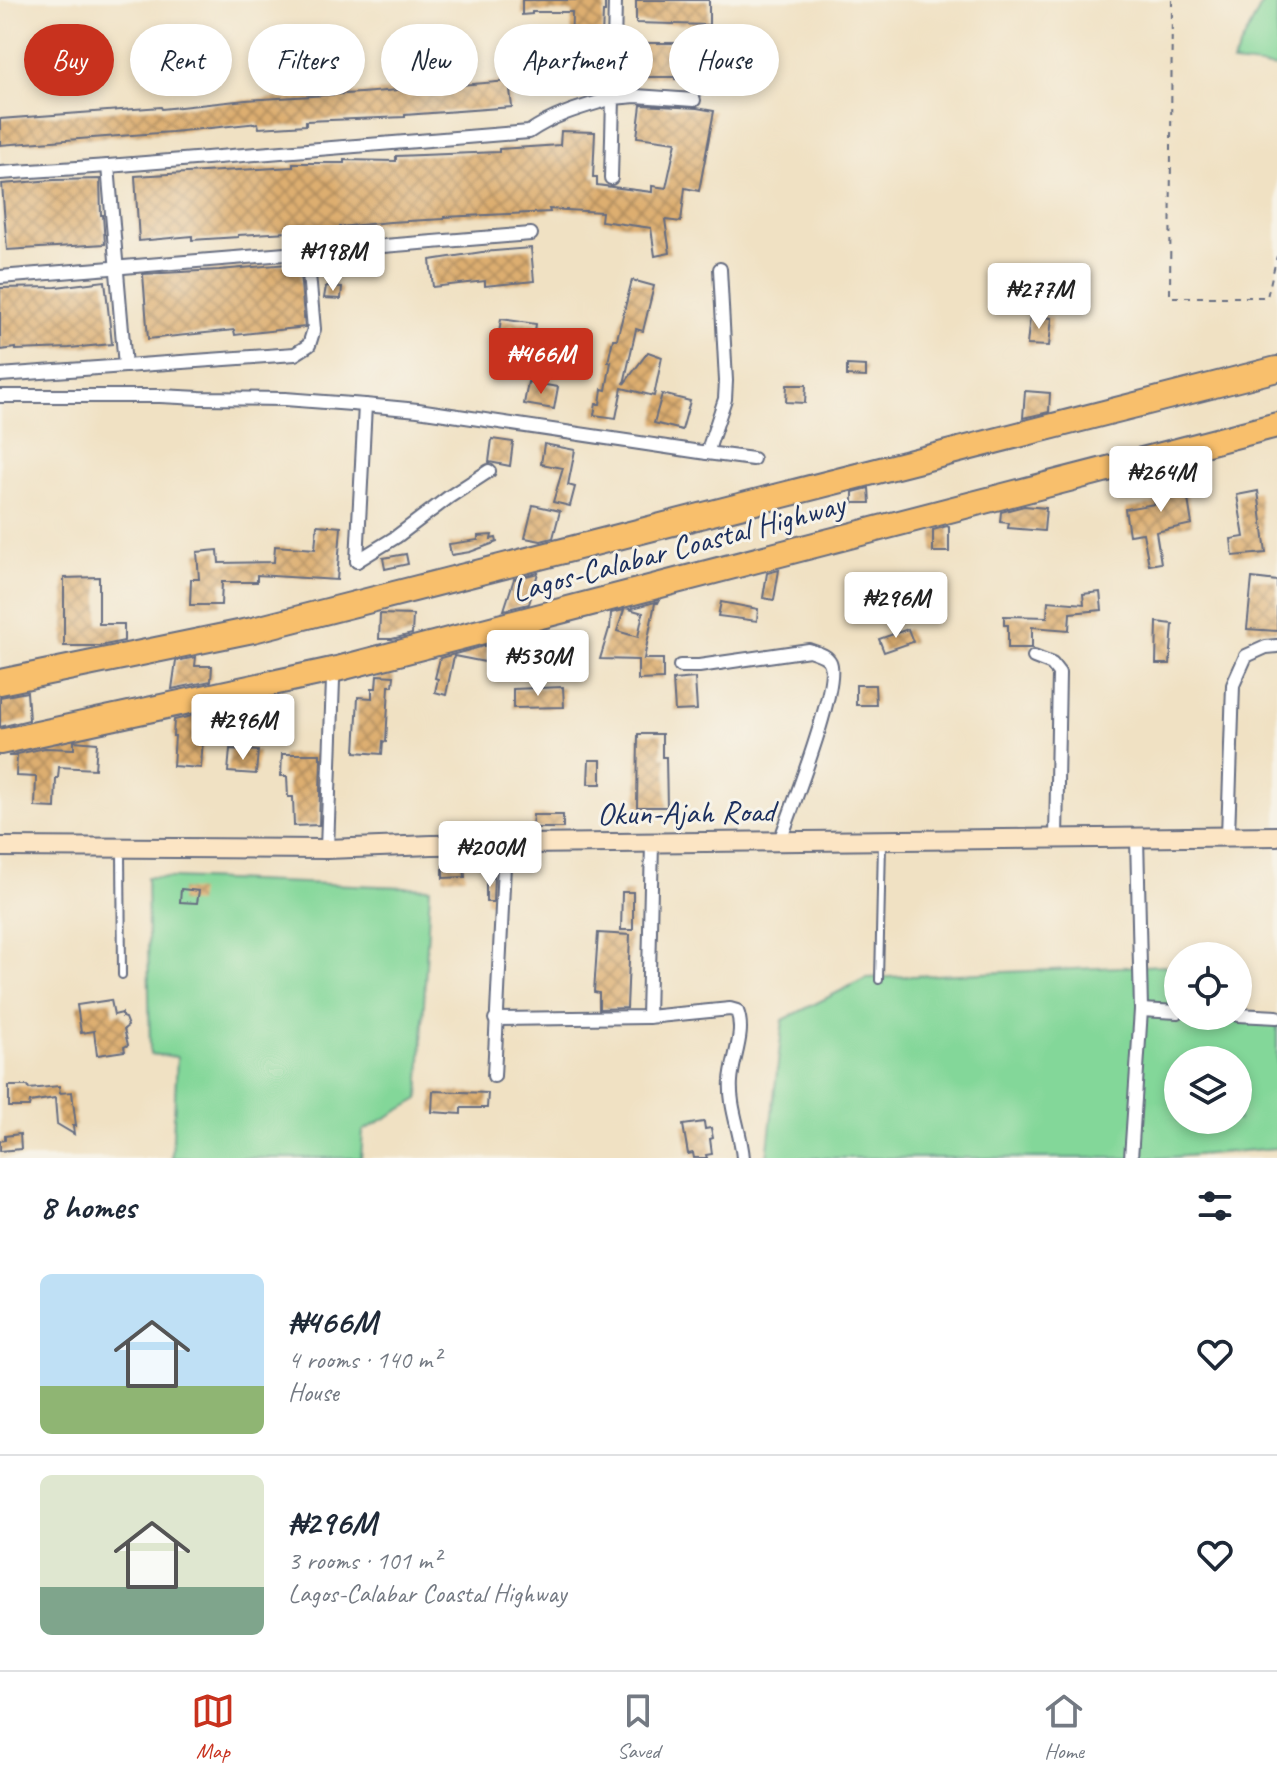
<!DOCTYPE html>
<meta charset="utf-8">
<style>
:root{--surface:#fff;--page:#f2f2f3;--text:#1f2937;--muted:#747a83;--line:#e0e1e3;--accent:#c8321e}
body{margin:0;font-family:Caveat,sans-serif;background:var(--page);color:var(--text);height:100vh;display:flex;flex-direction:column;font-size:30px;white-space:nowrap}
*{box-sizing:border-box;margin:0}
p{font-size:26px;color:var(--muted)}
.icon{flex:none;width:44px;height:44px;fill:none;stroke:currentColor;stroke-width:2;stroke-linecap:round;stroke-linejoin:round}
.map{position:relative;height:1158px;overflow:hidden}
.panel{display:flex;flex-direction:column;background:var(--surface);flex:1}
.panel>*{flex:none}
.hud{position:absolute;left:24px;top:24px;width:800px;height:72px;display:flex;gap:16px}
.tools{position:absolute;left:1164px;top:942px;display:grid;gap:16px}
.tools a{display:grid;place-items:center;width:88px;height:88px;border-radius:50%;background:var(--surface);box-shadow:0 4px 12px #0003;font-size:40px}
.price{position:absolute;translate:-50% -68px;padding:0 18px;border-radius:8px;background:#fff;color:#222;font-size:26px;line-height:52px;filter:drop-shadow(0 2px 4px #0008)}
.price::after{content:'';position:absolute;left:50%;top:48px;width:24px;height:18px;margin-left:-12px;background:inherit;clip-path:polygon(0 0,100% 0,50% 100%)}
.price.selected{background:var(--accent);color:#fff}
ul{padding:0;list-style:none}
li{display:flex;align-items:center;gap:24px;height:200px;padding:0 40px}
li+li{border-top:2px solid var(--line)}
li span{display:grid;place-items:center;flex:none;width:224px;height:160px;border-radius:12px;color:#555}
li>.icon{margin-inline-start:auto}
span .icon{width:96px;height:96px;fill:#fffc;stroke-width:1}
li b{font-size:34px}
h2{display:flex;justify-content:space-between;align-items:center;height:96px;padding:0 40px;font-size:34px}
.tag{padding:0 28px;border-radius:36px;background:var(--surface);box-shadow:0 4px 12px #0003;font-size:28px;line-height:72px}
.tag.selected{background:var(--accent);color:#fff}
.dock{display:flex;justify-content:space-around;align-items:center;height:112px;border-top:2px solid var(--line);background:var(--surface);font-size:22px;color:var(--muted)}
.dock a{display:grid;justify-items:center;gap:4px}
.dock .selected{color:var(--accent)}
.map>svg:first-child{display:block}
.grass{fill:#83d799;stroke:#4f837c;stroke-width:2;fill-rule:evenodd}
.building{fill:url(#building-cross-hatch)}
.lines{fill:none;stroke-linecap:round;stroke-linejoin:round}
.lane-casing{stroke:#666d81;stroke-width:10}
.street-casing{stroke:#666d81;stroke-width:16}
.secondary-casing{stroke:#666d81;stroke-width:22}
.highway-casing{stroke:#666d81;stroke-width:28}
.path{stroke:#666d81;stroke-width:2;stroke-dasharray:6 6;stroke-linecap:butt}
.lane{stroke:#fff;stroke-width:6}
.street{stroke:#fff;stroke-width:12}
.secondary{stroke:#fce5c4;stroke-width:18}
.highway{stroke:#f8bf6c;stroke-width:24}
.labels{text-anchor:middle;stroke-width:6;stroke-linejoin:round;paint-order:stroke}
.street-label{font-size:32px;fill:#1b2f5e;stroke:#f7f3e8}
</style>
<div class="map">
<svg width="1277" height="1158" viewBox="0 0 1277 1158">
<defs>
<pattern id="building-cross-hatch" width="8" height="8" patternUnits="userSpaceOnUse" patternTransform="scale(2)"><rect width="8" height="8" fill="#ddae70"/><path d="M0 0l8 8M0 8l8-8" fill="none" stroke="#b28e5f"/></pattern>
</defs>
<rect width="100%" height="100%" fill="#f7f3e8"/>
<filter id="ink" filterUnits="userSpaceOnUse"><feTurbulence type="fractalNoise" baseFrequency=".0125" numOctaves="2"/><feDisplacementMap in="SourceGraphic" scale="16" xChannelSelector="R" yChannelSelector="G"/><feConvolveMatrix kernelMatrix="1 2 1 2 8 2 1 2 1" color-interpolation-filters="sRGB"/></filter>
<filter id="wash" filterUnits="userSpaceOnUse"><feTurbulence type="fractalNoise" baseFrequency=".006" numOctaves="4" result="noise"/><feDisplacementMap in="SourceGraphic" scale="32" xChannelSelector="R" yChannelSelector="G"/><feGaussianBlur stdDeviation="1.8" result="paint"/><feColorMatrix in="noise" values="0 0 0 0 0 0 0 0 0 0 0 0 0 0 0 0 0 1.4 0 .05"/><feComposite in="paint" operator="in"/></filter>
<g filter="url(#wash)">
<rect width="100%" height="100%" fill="#f0e1c3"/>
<g class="grass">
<polygon points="1264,0 1277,0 1277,68 1232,63"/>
<polygon points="147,877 430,888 419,1099 363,1131 361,1158 172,1158 177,1057 150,1054"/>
<path d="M1165 965 1178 989V1016L1277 1024V1148L1162 1158H767L783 1020 866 978ZM1178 1060H1238V1120H1178Z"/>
</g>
<g id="blocks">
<g class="building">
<polygon points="522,0 605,0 605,12 603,12 600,89 570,87 572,12 532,12 532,14 522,15"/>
<polygon points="636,0 709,0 709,25 636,23"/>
<polygon points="636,43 712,43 712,80 675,79 675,77 636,77"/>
<polygon points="509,81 512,107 405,115 405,117 306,121 306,125 259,128 258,123 172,132 0,145 0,119 161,107 162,109 246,100 361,93"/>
<polygon points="641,105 697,108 714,111 699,191 685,188 681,222 665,220 670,253 655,256 651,228 601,221 602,212 549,209 550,212 444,217 444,219 390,222 340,227 340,229 238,235 238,237 192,240 192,236 139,241 135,176 293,167 293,163 344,163 344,160 396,161 396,156 499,152 499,149 560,145 561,131 595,132 593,177 597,177 597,185 652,192 652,186 666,188 676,142 637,137"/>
<polygon points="54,180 100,179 101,215 103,215 105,244 7,250 2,184"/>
<polygon points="531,248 534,281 485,286 485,281 433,287 430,260 482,252"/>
<polygon points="299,263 305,327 235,335 234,330 148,339 143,274 219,270"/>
<polygon points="632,280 654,286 643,331 636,329 624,384 648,352 662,357 654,396 622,388 616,418 594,415 596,404 600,404 602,389 606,390 611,362 608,362 613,339 617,339"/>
<polygon points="105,281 112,344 69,348 16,350 16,348 0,350 0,288 56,287"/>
<polygon points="326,286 342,287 341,299 324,298"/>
<polygon points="1030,316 1052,318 1049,346 1027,345"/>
<polygon points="501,319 536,324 533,347 498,341"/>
<polygon points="847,365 866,366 866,377 847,376"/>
<polygon points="528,382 558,387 554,409 524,404"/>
<polygon points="787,385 806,385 805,403 786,402"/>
<polygon points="1025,391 1050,393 1049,412 1023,418"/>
<polygon points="662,394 690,401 682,430 654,423"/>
<polygon points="492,439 513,442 510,466 489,462"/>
<polygon points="544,444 575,450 568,485 575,487 570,506 553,502 563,468 541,464"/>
<polygon points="1184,474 1192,524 1156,532 1161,563 1149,565 1143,533 1129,535 1125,509 1155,504 1152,481"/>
<polygon points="869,488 870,503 853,503 853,492"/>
<polygon points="1258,491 1266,553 1233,556 1231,539 1244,537 1237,495"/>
<polygon points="533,505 560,511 553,538 541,541 525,538"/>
<polygon points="1024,506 1046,508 1044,531 1008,528 1009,523 1000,522 1001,512"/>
<polygon points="317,525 341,527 337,580 257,575 257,582 222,582 221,605 190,605 191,579 199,579 197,552 218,550 219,563 274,562 275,546 315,549"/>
<polygon points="947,526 949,527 949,552 933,552 933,530"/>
<polygon points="492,535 491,539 496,538 497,542 470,552 451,555 449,544 478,540 478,536"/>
<polygon points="406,554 408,564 385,569 383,558"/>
<polygon points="779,570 774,600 763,598 767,573"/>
<polygon points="538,573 529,604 504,610 514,579"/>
<polygon points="99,577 99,624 124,624 124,641 100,646 64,646 64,578"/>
<polygon points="1252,578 1277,581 1277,631 1247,629"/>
<polygon points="1100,592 1102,610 1070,613 1069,630 1032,627 1032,648 1008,648 1008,625 1004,625 1004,616 1047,617 1048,601 1084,604 1083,594"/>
<polygon points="659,601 658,603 655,603 644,659 663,659 663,679 638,680 638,660 600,659 609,629 610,629 611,613 624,610 617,631 638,637 643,613 629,609"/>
<polygon points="721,602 758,609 757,621 718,616"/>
<polygon points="380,614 413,615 412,634 392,639 379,639"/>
<polygon points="1157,622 1173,624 1170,664 1156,664"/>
<polygon points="908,629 913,642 884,652 879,639"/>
<polygon points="488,645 485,662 454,656 446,695 435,692 438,679 435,678 440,658"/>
<polygon points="196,657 195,666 212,666 211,681 172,689 176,661"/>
<polygon points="377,675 394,676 393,686 389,686 386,742 383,741 382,754 355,752 358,697 372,698 372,688 376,688"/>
<polygon points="695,678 697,710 675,711 673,680"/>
<polygon points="856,685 875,685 876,705 856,705"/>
<polygon points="563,687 564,707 513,708 513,689"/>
<polygon points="27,692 29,720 0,727 0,697"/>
<polygon points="223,709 233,709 232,737 203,737 201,768 173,766 175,736 173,736 174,720"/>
<polygon points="638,734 662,734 662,757 666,757 667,807 637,807"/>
<polygon points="74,741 97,743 95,769 59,767 58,778 56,778 55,808 35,807 36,777 16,776 17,756 8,756 45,748 74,749"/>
<polygon points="230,749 258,751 256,774 228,772"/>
<polygon points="282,754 320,754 320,758 321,758 319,825 294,826 293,797 288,797 287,776 281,776"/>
<polygon points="589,760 601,760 601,784 588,784"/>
<polygon points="533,815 563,815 563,828 532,828"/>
<polygon points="443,865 464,865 465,877 443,878"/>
<polygon points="486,876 494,876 493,902 486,902"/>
<polygon points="181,889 199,891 197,903 180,902"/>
<polygon points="622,892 633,892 633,930 621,930"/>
<polygon points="598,933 630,935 627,1008 599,1009 599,993 594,992"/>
<polygon points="111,1000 114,1015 122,1013 122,1017 125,1018 128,1026 124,1029 128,1045 124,1047 125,1051 97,1055 94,1031 81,1033 77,1005"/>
<polygon points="9,1086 28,1086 29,1089 59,1086 60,1093 72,1092 76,1126 73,1126 74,1134 57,1124 55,1098 30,1102 29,1107 9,1107"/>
<polygon points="433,1091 488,1093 487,1108 461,1108 461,1114 432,1112"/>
<polygon points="704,1122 705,1129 711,1128 713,1138 710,1139 712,1154 706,1155 707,1158 694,1158 693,1153 688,1154 683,1125"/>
<polygon points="20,1134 21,1149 0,1151 0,1141 5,1140 5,1136"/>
</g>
</g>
</g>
<g filter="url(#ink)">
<use href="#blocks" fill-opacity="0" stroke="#666d81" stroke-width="2"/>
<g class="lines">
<defs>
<g id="lane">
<polyline points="121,851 122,975"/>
<polyline points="879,980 882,844"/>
</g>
<g id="street">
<path d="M0 173 108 166 529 132C555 114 583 107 613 98L615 0"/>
<polyline points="611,178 613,98 636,96 694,100"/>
<polyline points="0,277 531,234"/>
<polyline points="125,366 295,354 309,345 314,329 307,252"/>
<polyline points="0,375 125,366 108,166"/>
<polyline points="0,396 160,396 200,398 285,399 365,405 418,410 707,453 725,399 726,381 720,269"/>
<polyline points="707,453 753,459"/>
<polyline points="357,561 396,537 449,497 489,471"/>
<polyline points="357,561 365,405"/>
<polyline points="1034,657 1052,664 1059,673 1056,838"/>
<path d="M680 666H699L809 650C816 653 826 654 830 662 841 684 790 812 780 841"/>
<polyline points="1228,836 1233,685 1246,656 1266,647 1277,646"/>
<polyline points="327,849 333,680"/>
<polyline points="1141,1010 1178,1012"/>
<polyline points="1238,1015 1277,1017"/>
<polyline points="648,1017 652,843"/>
<path d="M495 1019 648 1017 730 1009 737 1011C746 1033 732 1059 731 1081 729 1107 741 1132 743 1158"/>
<polyline points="494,1076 505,844"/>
<polyline points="1131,1158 1141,1010 1137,837"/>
</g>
<polyline id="secondary" points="0,847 327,849 432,845 1277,836"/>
<g id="highway">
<polyline points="0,682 253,630 1277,369"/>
<polyline points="0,742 337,669 1277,425"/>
</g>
</defs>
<use href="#lane" class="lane-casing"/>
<use href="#street" class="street-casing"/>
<use href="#secondary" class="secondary-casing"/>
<use href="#highway" class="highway-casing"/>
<polyline class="path" points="1172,0 1170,297 1267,297 1277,256"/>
<use href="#lane" class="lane"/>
<use href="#street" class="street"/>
<use href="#secondary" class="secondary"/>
<use href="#highway" class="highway"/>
</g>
</g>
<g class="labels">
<g class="street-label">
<text transform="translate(678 547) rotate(-15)" y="11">Lagos-Calabar Coastal Highway</text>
<text transform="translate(686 812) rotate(-1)" y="11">Okun-Ajah Road</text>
</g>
</g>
</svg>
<div class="tools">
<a><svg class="icon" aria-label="locate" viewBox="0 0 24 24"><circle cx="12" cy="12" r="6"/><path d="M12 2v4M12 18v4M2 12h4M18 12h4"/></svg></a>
<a><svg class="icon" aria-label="layers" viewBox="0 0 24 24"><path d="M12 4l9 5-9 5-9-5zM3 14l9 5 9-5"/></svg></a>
</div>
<b class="price" style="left:333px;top:293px">₦198M</b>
<b class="price" style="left:1039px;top:331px">₦277M</b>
<b class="price selected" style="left:541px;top:396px">₦466M</b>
<b class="price" style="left:1161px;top:514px">₦264M</b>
<b class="price" style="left:896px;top:640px">₦296M</b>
<b class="price" style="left:538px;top:698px">₦530M</b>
<b class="price" style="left:243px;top:762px">₦296M</b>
<b class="price" style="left:490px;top:889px">₦200M</b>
<div class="hud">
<a class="tag selected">Buy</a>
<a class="tag">Rent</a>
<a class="tag">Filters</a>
<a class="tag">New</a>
<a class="tag">Apartment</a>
<a class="tag">House</a>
</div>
</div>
<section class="panel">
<h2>8 homes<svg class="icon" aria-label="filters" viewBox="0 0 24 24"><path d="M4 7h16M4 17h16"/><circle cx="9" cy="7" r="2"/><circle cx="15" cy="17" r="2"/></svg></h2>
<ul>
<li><span style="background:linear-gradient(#bfe0f5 70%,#8fb573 0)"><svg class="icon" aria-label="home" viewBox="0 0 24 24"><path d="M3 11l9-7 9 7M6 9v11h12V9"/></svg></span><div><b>₦466M</b><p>4 rooms · 140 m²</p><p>House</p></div><svg class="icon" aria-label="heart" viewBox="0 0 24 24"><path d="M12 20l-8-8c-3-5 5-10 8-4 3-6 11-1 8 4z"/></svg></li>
<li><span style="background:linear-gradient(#dfe7d0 70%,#7fa58c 0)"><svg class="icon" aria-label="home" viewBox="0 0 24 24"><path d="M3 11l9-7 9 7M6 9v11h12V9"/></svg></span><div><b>₦296M</b><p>3 rooms · 101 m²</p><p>Lagos-Calabar Coastal Highway</p></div><svg class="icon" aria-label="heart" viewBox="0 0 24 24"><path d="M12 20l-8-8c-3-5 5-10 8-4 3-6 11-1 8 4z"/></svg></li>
</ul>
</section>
<nav class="dock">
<a class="selected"><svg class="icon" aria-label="map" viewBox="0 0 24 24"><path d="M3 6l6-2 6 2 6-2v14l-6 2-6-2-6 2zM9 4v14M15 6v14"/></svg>Map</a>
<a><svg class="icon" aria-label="saved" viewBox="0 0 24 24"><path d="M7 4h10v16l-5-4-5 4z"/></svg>Saved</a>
<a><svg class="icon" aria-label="home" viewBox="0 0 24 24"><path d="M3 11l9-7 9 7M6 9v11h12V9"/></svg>Home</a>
</nav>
